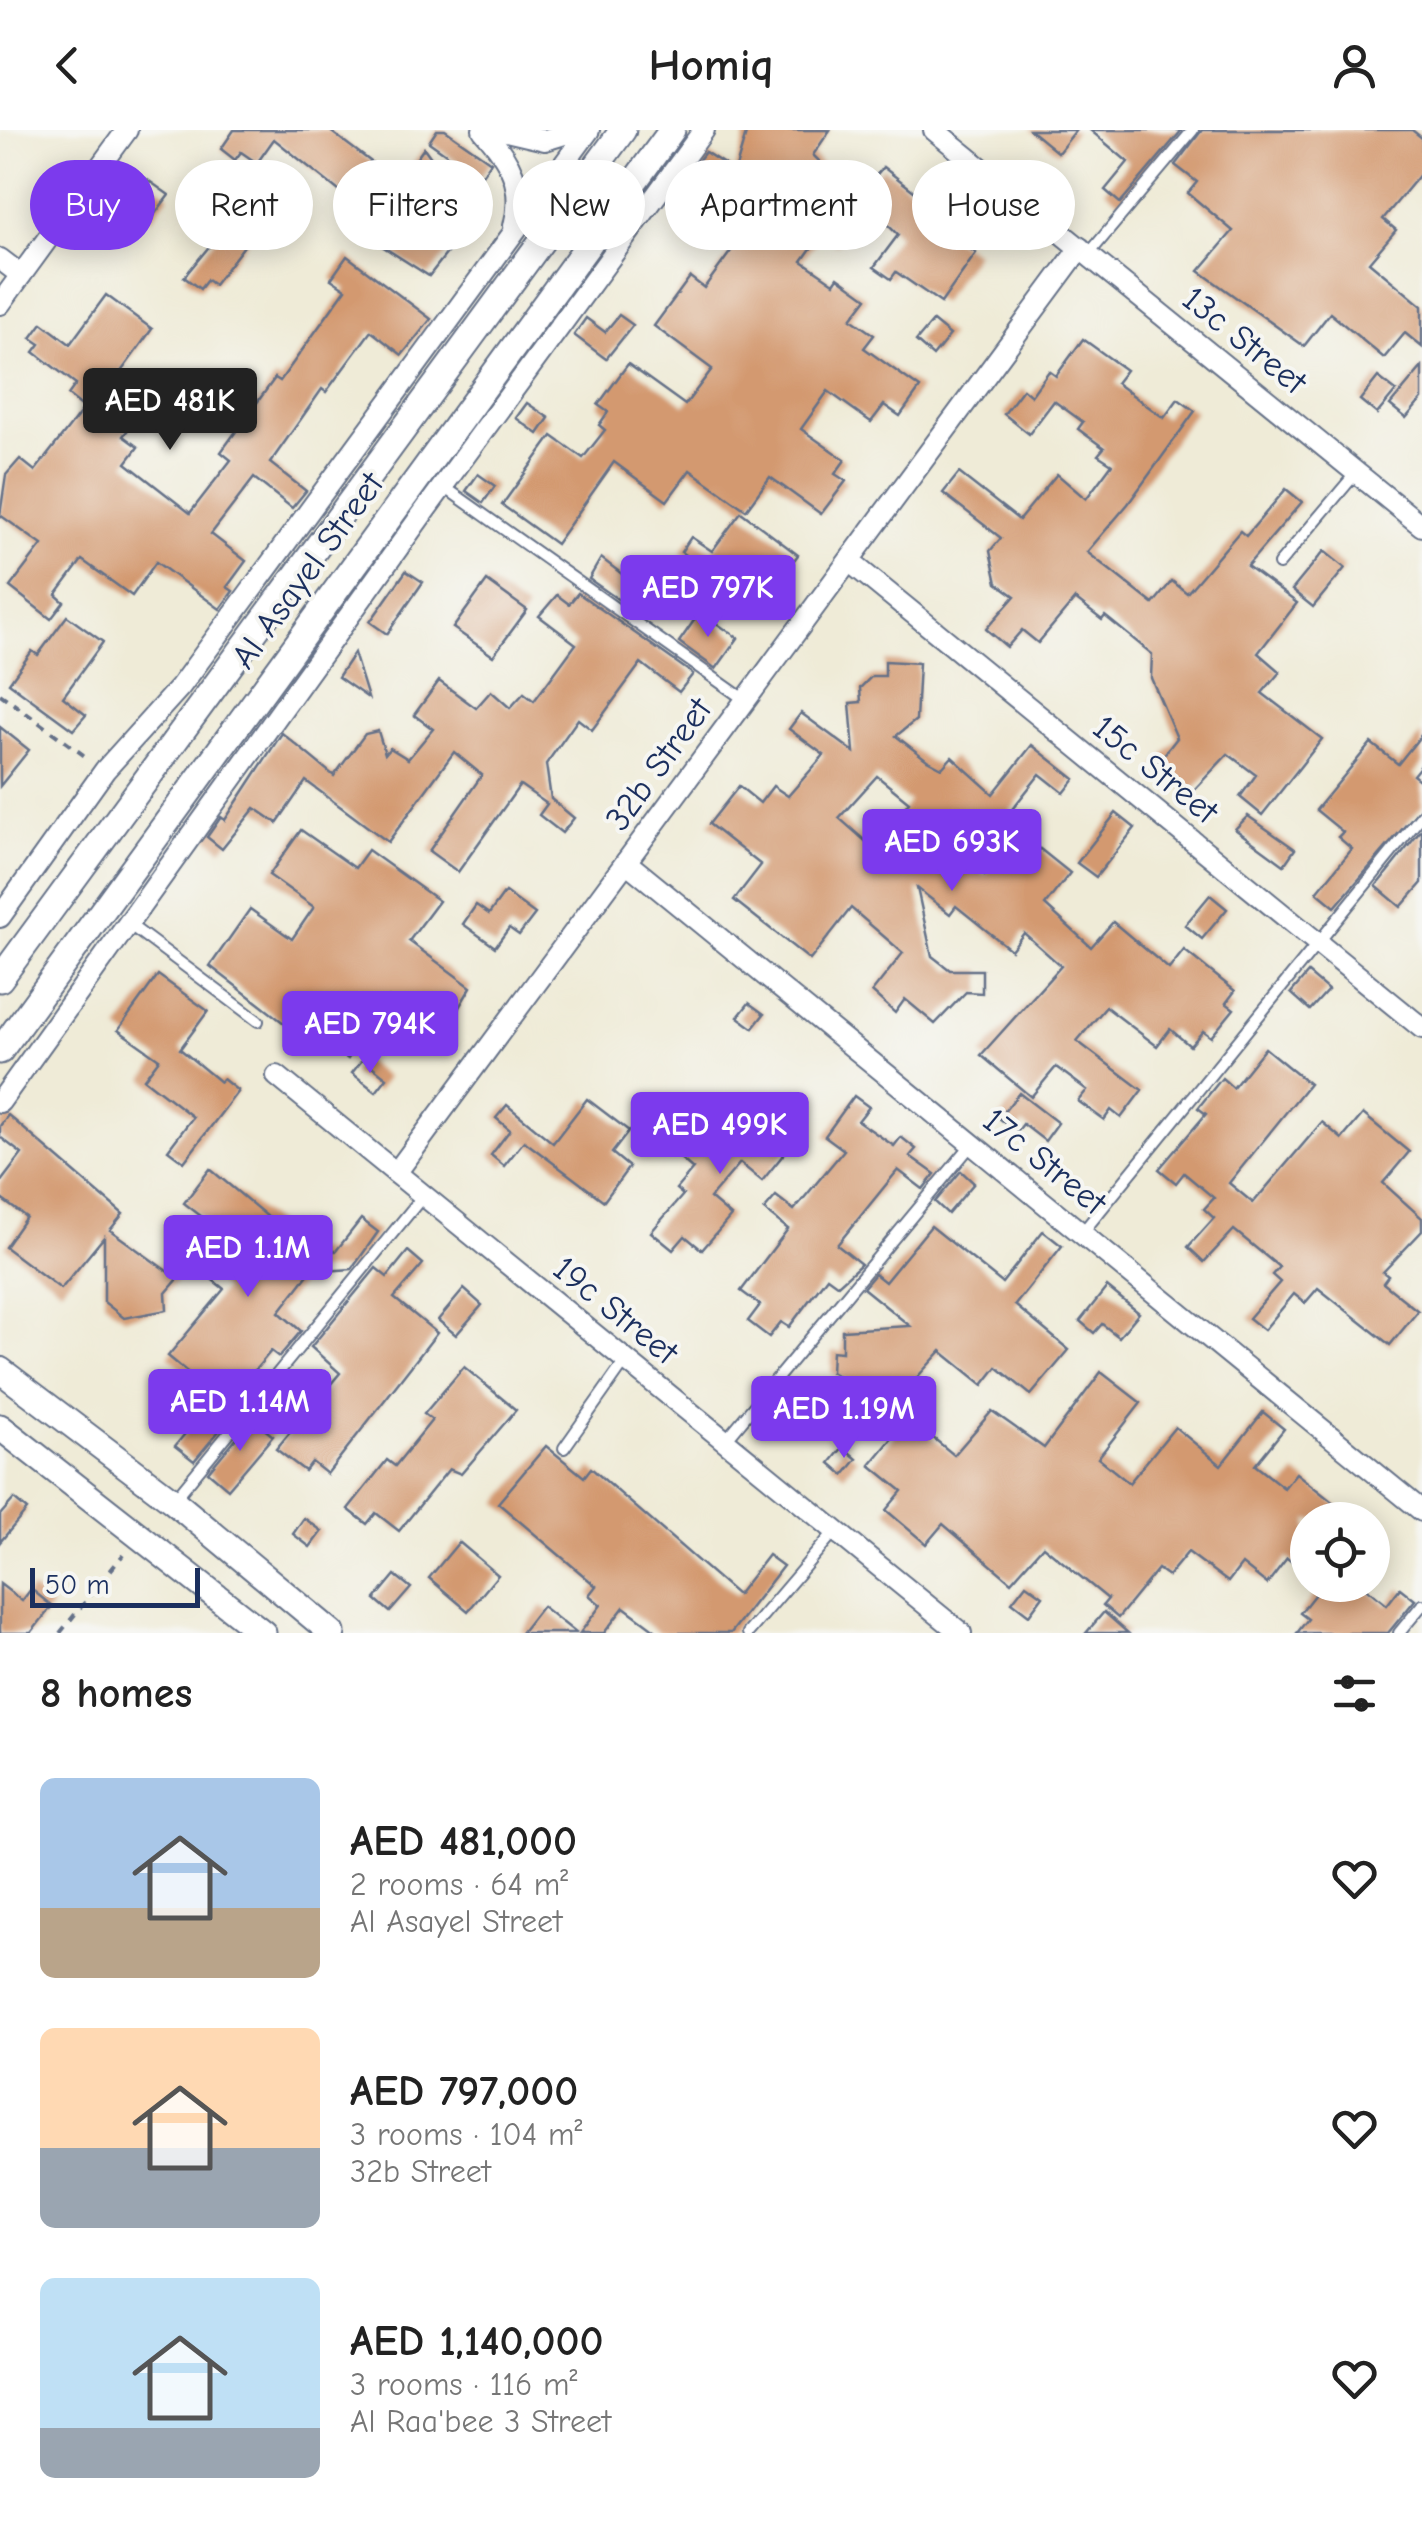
<!DOCTYPE html>
<meta charset="utf-8">
<style>
:root{--surface:#fff;--page:#f2f2f2;--text:#222;--muted:#767676;--accent:#7c3aed}
body{margin:0;font-family:"Comic Neue",sans-serif;background:var(--page);color:var(--text);height:100vh;display:flex;flex-direction:column;font-size:38px;white-space:nowrap}
*{box-sizing:border-box;margin:0}
p{font-size:32px;color:var(--muted)}
.icon{flex:none;width:55px;height:55px;fill:none;stroke:currentColor;stroke-width:2;stroke-linecap:round;stroke-linejoin:round}
.map{position:relative;height:1503px;overflow:hidden}
.side{display:flex;flex-direction:column;background:var(--surface);flex:1}
.side>*{flex:none}
.guide{position:absolute;left:30px;top:30px;width:1362px;height:90px;display:flex;gap:20px}
.buttons{position:absolute;left:1290px;top:1372px;display:grid;gap:20px}
.buttons a{display:grid;place-items:center;width:100px;height:100px;border-radius:50%;background:var(--surface);box-shadow:0 5px 25px #0003;font-size:50px}
.scale{position:absolute;left:30px;bottom:25px;width:170px;box-sizing:border-box;padding-left:10px;border:5px solid #1b2f5e;border-top:0;font-size:28px;line-height:35px;white-space:nowrap;color:#1b2f5e;-webkit-text-stroke:8px #f6f6f2;paint-order:stroke}
.price{position:absolute;translate:-50% -85px;padding:0 22px;border-radius:10px;background:var(--accent);color:#fff;font-size:32px;line-height:65px;filter:drop-shadow(0 2px 5px #0008)}
.price::after{content:'';position:absolute;left:50%;top:60px;width:30px;height:22px;margin-left:-15px;background:inherit;clip-path:polygon(0 0,100% 0,50% 100%)}
.price.active{background:#222;color:#fff}
ul{padding:0;list-style:none}
li{display:flex;align-items:center;gap:30px;height:250px;padding:0 40px}
li span{display:grid;place-items:center;flex:none;width:280px;height:200px;border-radius:15px;color:#555}
li>.icon{margin-inline-start:auto}
span .icon{width:120px;height:120px;fill:#fffc;stroke-width:1}
li b{font-size:42px}
h2{display:flex;justify-content:space-between;align-items:center;height:120px;padding:0 40px;font-size:42px}
.tag{padding:0 35px;border-radius:45px;background:var(--surface);box-shadow:0 5px 25px #0003;font-size:35px;line-height:90px}
.tag.active{background:var(--accent);color:#fff}
header{display:flex;justify-content:space-between;align-items:center;height:130px;padding:0 40px;background:var(--surface);font-size:45px;font-weight:600}
.map>svg:first-child{display:block}
.building{fill:#d39970;fill-rule:evenodd}
.lines{fill:none;stroke-linecap:round;stroke-linejoin:round}
.service-casing{stroke:#657188;stroke-width:14}
.minor-casing{stroke:#657188;stroke-width:24}
.tertiary-casing{stroke:#657188;stroke-width:29}
.path{stroke:#657188;stroke-width:4;stroke-dasharray:8 8;stroke-linecap:butt}
.service{stroke:#fff;stroke-width:10}
.minor{stroke:#fff;stroke-width:20}
.tertiary{stroke:#fff;stroke-width:25}
.labels{text-anchor:middle;stroke-width:8;stroke-linejoin:round;paint-order:stroke}
.street-label{font-size:35px;fill:#1b2f5e;stroke:#f6f6f2}
</style>
<header><svg class="icon" aria-label="back" viewBox="0 0 24 24"><path d="M15 5l-7 7 7 7"/></svg>Homiq<svg class="icon" aria-label="person" viewBox="0 0 24 24"><circle cx="12" cy="8" r="4"/><path d="M4 21q1-7 8-7t8 7"/></svg></header>
<div class="map">
<svg width="1422" height="1503" viewBox="0 0 1422 1503">
<rect width="100%" height="100%" fill="#f6f6f2"/>
<filter id="ink" filterUnits="userSpaceOnUse"><feTurbulence type="fractalNoise" baseFrequency=".01" numOctaves="2"/><feDisplacementMap in="SourceGraphic" scale="20" xChannelSelector="R" yChannelSelector="G"/><feConvolveMatrix kernelMatrix="1 2 1 2 8 2 1 2 1" color-interpolation-filters="sRGB"/></filter>
<filter id="wash" filterUnits="userSpaceOnUse"><feTurbulence type="fractalNoise" baseFrequency=".0048" numOctaves="4" result="noise"/><feDisplacementMap in="SourceGraphic" scale="40" xChannelSelector="R" yChannelSelector="G"/><feGaussianBlur stdDeviation="2.25" result="paint"/><feColorMatrix in="noise" values="0 0 0 0 0 0 0 0 0 0 0 0 0 0 0 0 0 1.4 0 .05"/><feComposite in="paint" operator="in"/></filter>
<g filter="url(#wash)">
<rect width="100%" height="100%" fill="#efebd7"/>
<g id="blocks">
<g class="building">
<polygon points="234,0 329,0 399,53 424,18 465,75 456,94 465,100 429,146 363,104 374,89 274,9 257,33 241,22 235,30 221,19"/>
<polygon points="437,0 445,0 491,32 480,48 429,12"/>
<polygon points="747,0 830,0 813,25 857,69 883,37 924,69 932,58 949,71 932,93 976,123 941,173 896,142 891,149 874,137 898,105 872,79 836,115 827,107 835,96 830,92 802,131 834,153 838,147 867,168 851,189 874,205 864,218 920,258 900,286 884,275 871,292 828,261 801,299 845,330 835,344 846,351 821,384 770,347 746,380 690,340 667,371 614,332 556,414 502,375 552,306 583,328 605,300 599,295 608,282 598,275 628,234 685,275 712,239 654,196 690,147 704,158 761,80 695,35 705,22 735,41"/>
<polygon points="1030,0 1076,0 1058,23"/>
<polygon points="1090,0 1182,0 1120,73 1105,60 1128,32"/>
<polygon points="1202,0 1412,0 1422,8 1422,42 1383,89 1396,100 1369,132 1422,176 1422,217 1405,203 1384,228 1330,183 1304,216 1199,141 1233,101 1188,63 1197,52 1175,35"/>
<polygon points="145,48 169,65 151,89 127,72"/>
<polygon points="236,84 257,99 214,155 207,150 200,159 184,147"/>
<polygon points="347,126 431,189 402,225 371,201 326,262 322,259 270,333 306,361 292,378 254,348 211,404 246,431 227,457 233,461 220,479 156,432 132,466 82,430 56,465 64,472 51,489 10,457 42,415 0,385 6,345 20,329 35,341 84,278 68,265 76,254 34,222 40,214 31,208 42,193 70,214 106,165 152,199 110,257 142,282 123,306 138,317 126,333 190,383 231,330 221,322 275,248 280,251 346,159 331,149"/>
<polygon points="619,185 633,195 606,229 574,205 586,188 605,202"/>
<polygon points="933,191 950,205 933,226 916,211"/>
<polygon points="1083,209 1126,240 1116,253 1164,288 1178,269 1195,281 1128,374 1087,422 1153,474 1172,451 1187,463 1240,401 1246,406 1286,359 1302,372 1247,436 1297,473 1258,523 1280,542 1262,563 1322,609 1262,685 1240,667 1256,645 1228,624 1190,664 1155,636 1177,608 1151,548 1152,524 1105,486 1102,490 1075,469 1038,513 1022,500 1007,517 986,499 1015,466 997,453 990,421 1001,408 943,363 959,343 1019,390 1057,344 1086,369 1112,334 1098,325 1104,318 1078,299 1083,292 1054,271 1029,304 1004,284 1023,259 1031,266 1049,241 1056,246"/>
<polygon points="1422,237 1422,269 1406,288 1390,275"/>
<polygon points="1378,247 1396,261 1377,284 1360,270"/>
<polygon points="527,273 549,288 538,304 516,288"/>
<polygon points="478,344 495,356 483,373 466,361"/>
<polygon points="741,382 798,425 762,471 732,450 709,485 672,460 692,430 681,422 691,407 712,421"/>
<polygon points="1324,421 1345,438 1313,477 1292,460"/>
<polygon points="601,428 652,467 639,484 589,449"/>
<polygon points="406,441 423,452 387,504 370,492"/>
<polygon points="487,451 527,480 493,526 453,498"/>
<polygon points="578,463 693,544 679,562 641,533 592,600 578,589 546,634 551,669 574,688 562,703 539,685 547,674 520,655 458,742 429,721 482,645 454,622 388,712 306,651 277,693 255,678 222,719 207,707 221,687 225,690 282,603 334,646 365,604 378,601 385,624 390,618 408,629 433,599 414,585 439,551 476,578 491,561 510,578 524,563 534,571 576,514 539,486 557,465 569,474"/>
<polygon points="700,482 738,508 716,539 679,512"/>
<polygon points="67,486 103,512 63,567 86,585 73,600 9,553 32,521 38,525"/>
<polygon points="354,523 368,568 338,547"/>
<path d="M885 531 919 533 916 590 896 606 927 630 942 638 952 627 993 664 1032 615 1075 649 1064 663 1040 644 994 702 967 682 947 715 985 745 1019 702 1070 743 1045 775 1091 817 1113 792 1169 839 1184 820 1235 861 1226 873 1234 879 1211 907 1203 901 1190 916 1170 899 1157 916 1106 877 1077 911 1142 960 1121 988 1111 980 1104 990 1078 971 1087 960 1056 937 1031 967 981 925 1061 836 1024 803 1011 820 956 776 950 784 917 758 932 826 950 840H982V863L966 862 935 894 905 869 895 883 872 862 903 823 851 778 810 830 734 770 761 735 709 694 739 656 760 673 773 656 788 666 824 625 789 599 801 583 854 622 850 573 861 572 860 558 872 546H885ZM877 646 909 672 872 717 839 688Z"/>
<polygon points="0,597 29,620 0,656"/>
<polygon points="1422,604 1422,634 1413,645 1422,652 1422,676 1335,777 1317,762 1352,719 1338,707 1343,702 1316,680 1371,613 1398,634"/>
<polygon points="1116,683 1135,698 1096,747 1077,733"/>
<polygon points="1248,686 1295,719 1284,735 1235,699"/>
<polygon points="1422,699 1422,753 1401,777 1376,756"/>
<polygon points="301,700 355,738 368,720 439,771 409,811 471,857 442,906 389,868 348,929 297,895 293,900 210,836 250,779 292,809 314,777 269,745"/>
<polygon points="505,762 535,784 519,805 509,798 495,817 463,794 476,775 489,784"/>
<polygon points="1210,765 1227,779 1202,809 1185,795"/>
<polygon points="1308,843 1328,860 1310,880 1291,863"/>
<polygon points="158,845 208,881 180,919 220,952 223,949 238,961 184,1032 168,1020 193,987 144,949 159,929 118,900"/>
<polygon points="749,873 764,884 753,898 738,887"/>
<polygon points="1265,918 1309,954 1229,1053 1253,1073 1322,992 1342,1009 1363,984 1409,1022 1383,1053 1422,1088 1422,1101 1383,1142 1388,1146 1383,1153 1418,1181 1390,1215 1318,1158 1305,1173 1294,1164 1264,1200 1249,1188 1280,1152 1272,1145 1279,1137 1234,1100 1204,1132 1188,1117 1214,1088 1204,1079 1214,1068 1184,1043 1176,1053 1159,1039 1206,984 1198,978 1222,948 1233,958"/>
<polygon points="363,929 387,948 376,962 352,943"/>
<polygon points="1019,963 1058,993 1045,1011 1023,994 1017,1002 999,988"/>
<polygon points="854,966 869,977 858,991 894,1016 901,1007 916,1019 910,1026 935,1044 923,1059 898,1040 837,1115 861,1134 838,1155 827,1147 789,1197 781,1192 769,1207 748,1191 760,1175 741,1161 788,1099 764,1080 776,1066 794,1080 844,1020 825,1006"/>
<polygon points="587,969 629,1001 612,1023 629,1037 604,1071 524,1011 504,1036 491,1025 510,1000 496,988 507,975 553,1013"/>
<polygon points="756,977 796,1009 762,1051 740,1033 710,1068 731,1086 702,1120 685,1106 673,1120 651,1102 683,1065 676,1059 693,1039 678,1026 693,1008 708,1019 724,999 733,1006"/>
<polygon points="8,985 123,1084 110,1100 178,1149 166,1163 167,1180 124,1188 104,1172 104,1107 61,1159 5,1117 26,1087 0,1068 0,1053 22,1024 0,1007 0,996"/>
<polygon points="210,1039 308,1120 336,1121 361,1089 378,1102 352,1139 310,1142 279,1182 301,1201 279,1227 271,1221 230,1270 239,1277 194,1331 175,1316 216,1266 168,1226 224,1159 209,1147 236,1113 184,1073"/>
<polygon points="961,1041 974,1053 948,1084 935,1072"/>
<polygon points="931,1096 1002,1153 1043,1101 1062,1116 1015,1175 1069,1220 1031,1265 997,1237 983,1255 941,1221 890,1277 831,1242 832,1221 842,1222 842,1200 910,1196 863,1158 875,1144 885,1152"/>
<polygon points="408,1121 423,1134 394,1168 437,1203 327,1344 312,1332 305,1341 276,1319 340,1243 311,1217 376,1138 387,1147"/>
<polygon points="1107,1157 1139,1183 1119,1207 1102,1194 1094,1203 1080,1191"/>
<polygon points="464,1159 482,1175 456,1205 438,1190"/>
<polygon points="464,1237 516,1280 461,1344 449,1339 399,1401 376,1383 367,1394 348,1379 387,1330 395,1336 432,1290 424,1284"/>
<polygon points="1101,1242 1141,1273 1098,1328 1129,1353 1175,1297 1221,1335 1263,1282 1284,1299 1255,1335 1284,1358 1296,1343 1355,1390 1308,1390 1308,1445 1287,1428 1267,1454 1242,1434 1228,1452 1188,1422 1168,1446 1158,1439 1118,1488 1103,1475 1108,1469 1043,1416 1011,1452 943,1394 926,1414 886,1380 902,1361 870,1335 909,1288 954,1325 992,1281 1044,1318"/>
<polygon points="252,1289 273,1306 228,1359 208,1342"/>
<polygon points="546,1316 584,1347 591,1338 737,1465 768,1425 783,1436 731,1503 659,1503 624,1477 604,1503 580,1503 601,1475 589,1465 596,1456 498,1373"/>
<polygon points="843,1317 857,1329 844,1345 830,1333"/>
<polygon points="14,1369 27,1380 0,1412 0,1385"/>
<polygon points="304,1388 322,1401 310,1417 293,1404"/>
<polygon points="459,1412 498,1445 468,1481 429,1448"/>
<polygon points="395,1445 411,1458 390,1482 375,1469"/>
<polygon points="0,1454 22,1471 31,1459 52,1476 31,1503 0,1503"/>
<polygon points="1026,1454 1043,1466 1029,1485 1012,1472"/>
<polygon points="1322,1455 1362,1455 1387,1475 1400,1458 1415,1470 1388,1503 1297,1503 1308,1489 1300,1483"/>
<polygon points="542,1476 576,1503 521,1503"/>
<polygon points="1104,1482 1128,1503 1086,1503"/>
</g>
</g>
</g>
<g filter="url(#ink)">
<use href="#blocks" fill-opacity="0" stroke="#657188" stroke-width="2.5"/>
<g class="lines">
<defs>
<g id="service">
<polyline points="1088,125 1193,0"/>
<polyline points="443,356 745,570"/>
<polyline points="1279,434 1356,343"/>
<polyline points="130,795 258,891"/>
<polyline points="1082,1103 1422,685"/>
<polyline points="725,1311 972,1014"/>
<polyline points="564,1318 626,1230"/>
<polyline points="174,1370 423,1066"/>
<polyline points="748,1503 835,1401"/>
<polyline points="1399,1503 1422,1475"/>
</g>
<g id="minor">
<path d="M483 0C510 30 525 56 514 96"/>
<polyline points="502,0 545,10 578,0"/>
<polyline points="934,0 1422,396"/>
<polyline points="0,129 21,145"/>
<polyline points="0,174 127,0"/>
<polyline points="849,431 1422,898"/>
<polyline points="626,732 1422,1381"/>
<polyline points="0,787 105,640 180,557 589,0"/>
<polyline points="277,946 961,1503"/>
<polyline points="0,972 426,379 704,0"/>
<polyline points="396,1043 1080,118"/>
</g>
<g id="tertiary">
<polyline points="0,849 623,0"/>
<polyline points="0,921 672,0"/>
<polyline points="0,1240 173,1371 332,1503"/>
<polyline points="0,1297 263,1503"/>
</g>
</defs>
<use href="#service" class="service-casing"/>
<use href="#minor" class="minor-casing"/>
<use href="#tertiary" class="tertiary-casing"/>
<g class="path">
<polyline points="0,564 89,629"/>
<polyline points="60,1503 123,1425"/>
</g>
<use href="#service" class="service"/>
<use href="#minor" class="minor"/>
<use href="#tertiary" class="tertiary"/>
</g>
</g>
<g class="labels">
<g class="street-label">
<text transform="translate(1245 210) rotate(39)" y="12">13c Street</text>
<text transform="translate(307 440) rotate(-54)" y="12">Al Asayel Street</text>
<text transform="translate(658 634) rotate(-54)" y="12">32b Street</text>
<text transform="translate(1156 639) rotate(39)" y="12">15c Street</text>
<text transform="translate(1045 1031) rotate(39)" y="12">17c Street</text>
<text transform="translate(616 1180) rotate(39)" y="12">19c Street</text>
</g>
</g>
</svg>
<div class="buttons">
<a><svg class="icon" aria-label="locate" viewBox="0 0 24 24"><circle cx="12" cy="12" r="6"/><path d="M12 2v4M12 18v4M2 12h4M18 12h4"/></svg></a>
</div>
<div class="scale">50 m</div>
<b class="price active" style="left:170px;top:323px">AED 481K</b>
<b class="price" style="left:708px;top:510px">AED 797K</b>
<b class="price" style="left:952px;top:764px">AED 693K</b>
<b class="price" style="left:370px;top:946px">AED 794K</b>
<b class="price" style="left:720px;top:1047px">AED 499K</b>
<b class="price" style="left:248px;top:1170px">AED 1.1M</b>
<b class="price" style="left:240px;top:1324px">AED 1.14M</b>
<b class="price" style="left:844px;top:1331px">AED 1.19M</b>
<div class="guide">
<a class="tag active">Buy</a>
<a class="tag">Rent</a>
<a class="tag">Filters</a>
<a class="tag">New</a>
<a class="tag">Apartment</a>
<a class="tag">House</a>
</div>
</div>
<section class="side">
<h2>8 homes<svg class="icon" aria-label="filters" viewBox="0 0 24 24"><path d="M4 7h16M4 17h16"/><circle cx="9" cy="7" r="2"/><circle cx="15" cy="17" r="2"/></svg></h2>
<ul>
<li><span style="background:linear-gradient(#a9c7e8 65%,#b9a48a 0)"><svg class="icon" aria-label="home" viewBox="0 0 24 24"><path d="M3 11l9-7 9 7M6 9v11h12V9"/></svg></span><div><b>AED 481,000</b><p>2 rooms · 64 m²</p><p>Al Asayel Street</p></div><svg class="icon" aria-label="heart" viewBox="0 0 24 24"><path d="M12 20l-8-8c-3-5 5-10 8-4 3-6 11-1 8 4z"/></svg></li>
<li><span style="background:linear-gradient(#ffd9b3 60%,#9aa5b1 0)"><svg class="icon" aria-label="home" viewBox="0 0 24 24"><path d="M3 11l9-7 9 7M6 9v11h12V9"/></svg></span><div><b>AED 797,000</b><p>3 rooms · 104 m²</p><p>32b Street</p></div><svg class="icon" aria-label="heart" viewBox="0 0 24 24"><path d="M12 20l-8-8c-3-5 5-10 8-4 3-6 11-1 8 4z"/></svg></li>
<li><span style="background:linear-gradient(#bfe0f5 75%,#9aa5b1 0)"><svg class="icon" aria-label="home" viewBox="0 0 24 24"><path d="M3 11l9-7 9 7M6 9v11h12V9"/></svg></span><div><b>AED 1,140,000</b><p>3 rooms · 116 m²</p><p>Al Raa'bee 3 Street</p></div><svg class="icon" aria-label="heart" viewBox="0 0 24 24"><path d="M12 20l-8-8c-3-5 5-10 8-4 3-6 11-1 8 4z"/></svg></li>
</ul>
</section>
